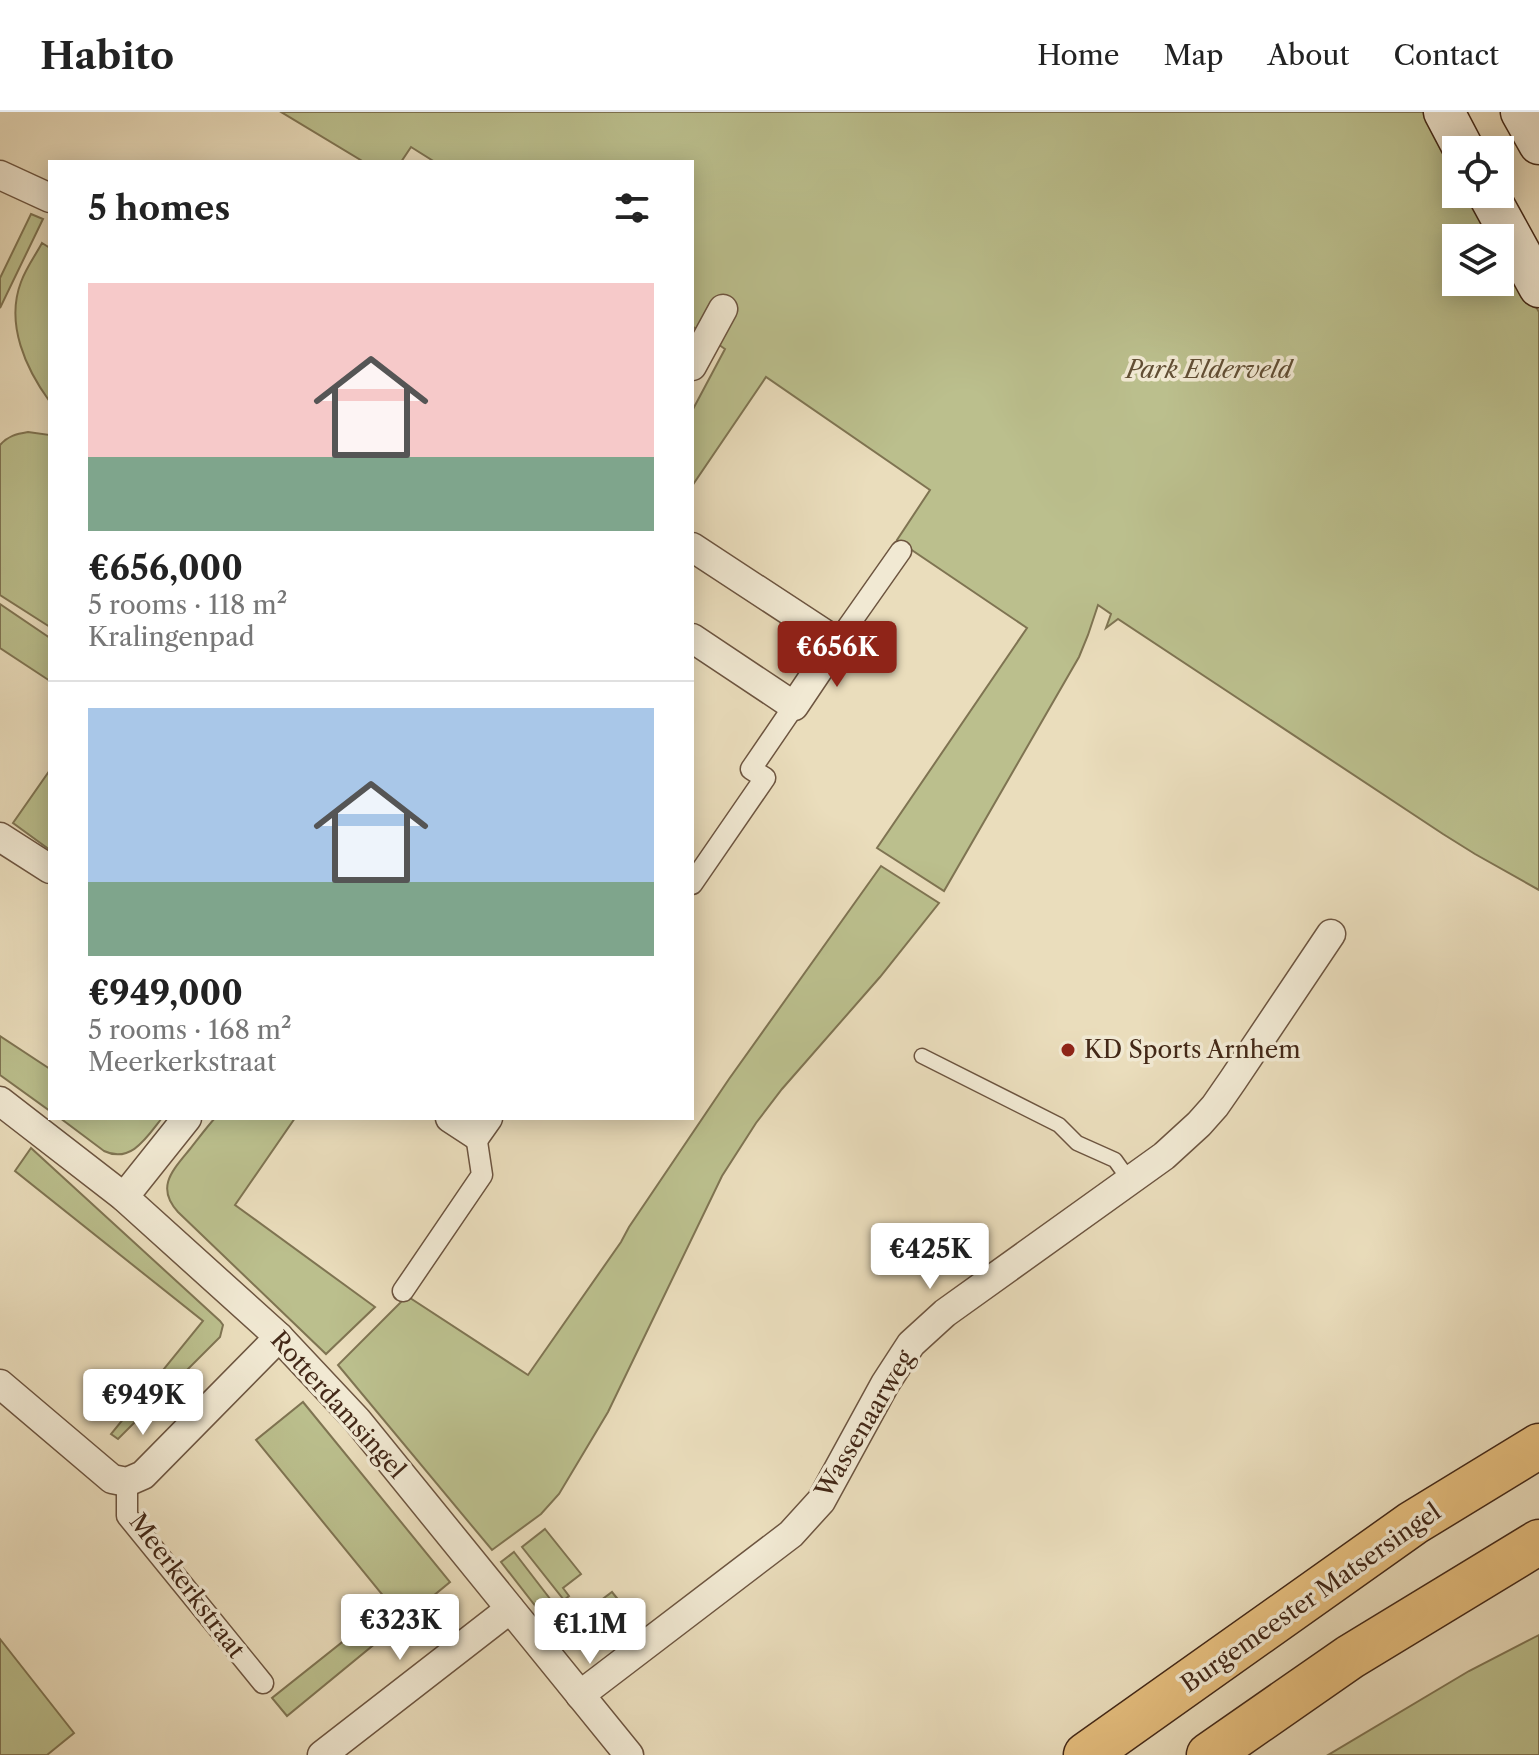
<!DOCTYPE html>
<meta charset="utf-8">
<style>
:root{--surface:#fff;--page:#f2f2f2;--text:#222;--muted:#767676;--line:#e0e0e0;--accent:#8f2418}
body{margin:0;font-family:"Libre Caslon Text",serif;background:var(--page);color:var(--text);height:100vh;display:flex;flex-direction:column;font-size:30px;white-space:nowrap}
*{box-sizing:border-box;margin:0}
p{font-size:26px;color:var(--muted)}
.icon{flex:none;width:44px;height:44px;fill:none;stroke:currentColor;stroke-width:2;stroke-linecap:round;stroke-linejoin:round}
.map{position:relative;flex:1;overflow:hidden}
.side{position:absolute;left:48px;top:48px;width:646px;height:960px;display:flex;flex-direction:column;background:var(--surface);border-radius:0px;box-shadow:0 4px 20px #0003}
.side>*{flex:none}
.fabs{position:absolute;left:1442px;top:24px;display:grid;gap:16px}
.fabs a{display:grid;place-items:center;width:72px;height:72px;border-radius:0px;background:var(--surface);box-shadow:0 4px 20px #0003;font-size:40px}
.price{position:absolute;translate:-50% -68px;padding:0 18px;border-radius:8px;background:#fff;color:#222;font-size:26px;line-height:52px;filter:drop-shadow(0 2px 4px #0008)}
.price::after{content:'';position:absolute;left:50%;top:48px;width:24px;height:18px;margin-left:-12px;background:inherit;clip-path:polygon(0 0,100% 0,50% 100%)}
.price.current{background:var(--accent);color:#fff}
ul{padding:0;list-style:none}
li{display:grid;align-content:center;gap:16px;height:424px;padding:0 40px}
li+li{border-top:2px solid var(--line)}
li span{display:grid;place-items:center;height:248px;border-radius:0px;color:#555}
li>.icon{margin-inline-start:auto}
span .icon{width:144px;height:144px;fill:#fffc;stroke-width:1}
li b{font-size:34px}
h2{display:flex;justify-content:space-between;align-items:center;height:96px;padding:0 40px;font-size:34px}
header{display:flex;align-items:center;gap:48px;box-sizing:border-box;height:112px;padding:0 40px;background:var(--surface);border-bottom:2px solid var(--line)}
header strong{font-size:38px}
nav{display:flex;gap:44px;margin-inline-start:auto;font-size:28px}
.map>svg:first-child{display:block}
.green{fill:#bbbf8d;stroke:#7f7452;stroke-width:2}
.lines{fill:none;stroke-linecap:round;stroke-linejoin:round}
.service-casing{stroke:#6d5540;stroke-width:17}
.pedestrian-casing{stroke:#6d5540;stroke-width:23}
.minor-casing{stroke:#6d5540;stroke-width:31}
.secondary-casing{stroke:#432817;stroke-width:43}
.primary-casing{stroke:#432817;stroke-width:47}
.service{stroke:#f1e9d3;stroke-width:14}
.pedestrian{stroke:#f1e9d3;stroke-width:20}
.minor{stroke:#f1e9d3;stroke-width:28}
.secondary{stroke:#f1e9d3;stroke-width:40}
.primary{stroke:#e5be7e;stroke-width:44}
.poi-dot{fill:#8f2418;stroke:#f1e9d3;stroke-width:3}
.labels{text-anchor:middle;stroke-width:7;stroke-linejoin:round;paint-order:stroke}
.park-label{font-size:24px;font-style:italic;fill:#614e34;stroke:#f1e9d3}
.poi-label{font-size:24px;fill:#432817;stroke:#f1e9d3;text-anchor:start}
.street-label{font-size:24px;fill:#432817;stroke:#f1e9d3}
</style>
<header>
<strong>Habito</strong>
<nav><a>Home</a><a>Map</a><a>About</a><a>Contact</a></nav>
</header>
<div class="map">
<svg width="1539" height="1643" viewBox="0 0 1539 1643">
<rect width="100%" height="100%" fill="#eaddbc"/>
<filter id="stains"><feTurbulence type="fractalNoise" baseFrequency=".0025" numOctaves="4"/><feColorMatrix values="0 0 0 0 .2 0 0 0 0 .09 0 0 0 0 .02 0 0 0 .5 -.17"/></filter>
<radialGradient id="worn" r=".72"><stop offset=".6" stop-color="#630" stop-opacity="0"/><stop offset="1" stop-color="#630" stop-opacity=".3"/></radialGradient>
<g class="green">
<polygon points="281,0 1430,0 1456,48 1456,82 1475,82 1499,126 1456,126 1456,170 1500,170 1500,129 1539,200 1539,778 1475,742 1443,722 1118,507 1106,516 1111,502 1098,493 1088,523 1079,545 944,779 877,736 1027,516 897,428 930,378 766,265 692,374 692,299 725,237 692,214 692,50 435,50 411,35 401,50 364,50"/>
<polygon points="31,102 43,107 0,196 0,166"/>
<path d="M42 131 50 136V290C26 257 5 212 21 170 26 156 35 144 42 131Z"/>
<path d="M28 320 50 323V515L0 483V333C8 324 16 322 28 320Z"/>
<polygon points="0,492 50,526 50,569 0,536"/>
<polygon points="50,658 50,738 13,711"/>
<polygon points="881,754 939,791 880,865 782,977 756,1011 722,1064 608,1300 559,1382 541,1402 492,1438 338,1253 407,1184 528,1263 621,1130 629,1115 729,967"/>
<polygon points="0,924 50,957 50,999 0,963"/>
<path d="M60 1006H162C147 1025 131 1052 104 1039Z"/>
<path d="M215 1006H295L235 1093 375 1195 326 1242 178 1100C155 1075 173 1058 190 1037 198 1027 206 1016 215 1006Z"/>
<polygon points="31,1036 220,1209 223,1213 220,1225 118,1327 111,1322 203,1209 15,1059"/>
<polygon points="303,1290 450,1470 287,1604 272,1586 390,1492 256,1328"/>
<polygon points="545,1417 581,1462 563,1476 569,1484 564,1488 522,1435"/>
<polygon points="514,1440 574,1518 561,1527 501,1450"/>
<path d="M612 1480 641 1516C607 1542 597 1531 574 1500L579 1496 584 1501Z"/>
<polygon points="1539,1523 1539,1643 1328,1643 1469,1559"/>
<polygon points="0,1527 74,1621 47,1643 0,1643"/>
</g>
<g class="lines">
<defs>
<polyline id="service" points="922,944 1059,1013 1077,1031 1115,1048 1130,1069"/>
<g id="pedestrian">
<polyline points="837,530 901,439"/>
<polyline points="692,772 765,666 751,657 794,594"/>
<polyline points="403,1179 482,1063 476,1023"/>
<polyline points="127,1370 127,1404 263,1571"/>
</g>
<g id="minor">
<polyline points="0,63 50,86"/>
<polyline points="692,254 723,197"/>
<polyline points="692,435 837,530 794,594 692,526"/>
<polyline points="0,725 50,757"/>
<polyline points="0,989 124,1085 279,1225 357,1308 629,1643"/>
<polyline points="450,1006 476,1023 488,1006"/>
<polyline points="124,1085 187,1006"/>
<polyline points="0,1272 112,1367 127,1370 143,1363 279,1225"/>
<polyline points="580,1583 791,1422 821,1389 885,1272 911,1232 945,1201 1164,1044 1199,1012 1215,994 1233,968 1331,822"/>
<polyline points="322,1643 510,1497"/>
</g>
<g id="secondary">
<polyline points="1444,0 1464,38"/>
<polyline points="1521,0 1539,32"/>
<polyline points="1488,82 1539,175"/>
</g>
<g id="primary">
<polyline points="1086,1643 1413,1411 1539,1334"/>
<polyline points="1209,1643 1350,1545 1539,1430"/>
</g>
</defs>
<use href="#service" class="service-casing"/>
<use href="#pedestrian" class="pedestrian-casing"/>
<use href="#minor" class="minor-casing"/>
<use href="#secondary" class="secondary-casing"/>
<use href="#primary" class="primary-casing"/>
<use href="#service" class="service"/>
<use href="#pedestrian" class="pedestrian"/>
<use href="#minor" class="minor"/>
<use href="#secondary" class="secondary"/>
<use href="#primary" class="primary"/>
</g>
<circle class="poi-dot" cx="1068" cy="938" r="8"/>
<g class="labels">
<g class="park-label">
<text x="1209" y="266">Park Elderveld</text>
</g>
<g class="poi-label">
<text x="1084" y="946">KD Sports Arnhem</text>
</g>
<g class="street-label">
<text transform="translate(338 1293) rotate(48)" y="8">Rotterdamsingel</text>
<text transform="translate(865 1312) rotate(-59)" y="8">Wassenaarweg</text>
<text transform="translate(187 1474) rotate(53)" y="8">Meerkerkstraat</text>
<text transform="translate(1311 1486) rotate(-35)" y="8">Burgemeester Matsersingel</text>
</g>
</g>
<rect width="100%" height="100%" filter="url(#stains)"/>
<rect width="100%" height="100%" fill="url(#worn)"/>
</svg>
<div class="fabs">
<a><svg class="icon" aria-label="locate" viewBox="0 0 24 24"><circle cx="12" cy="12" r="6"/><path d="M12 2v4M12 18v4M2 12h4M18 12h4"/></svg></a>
<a><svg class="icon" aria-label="layers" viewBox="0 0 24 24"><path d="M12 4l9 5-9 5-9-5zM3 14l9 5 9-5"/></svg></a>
</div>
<b class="price current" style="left:837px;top:577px">€656K</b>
<b class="price" style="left:930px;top:1179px">€425K</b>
<b class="price" style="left:143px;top:1325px">€949K</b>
<b class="price" style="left:400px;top:1550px">€323K</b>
<b class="price" style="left:590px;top:1554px">€1.1M</b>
<section class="side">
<h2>5 homes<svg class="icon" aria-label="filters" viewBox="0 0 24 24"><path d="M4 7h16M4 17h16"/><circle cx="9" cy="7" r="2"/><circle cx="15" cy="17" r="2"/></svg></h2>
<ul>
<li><span style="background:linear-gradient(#f6c9c9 70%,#7fa58c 0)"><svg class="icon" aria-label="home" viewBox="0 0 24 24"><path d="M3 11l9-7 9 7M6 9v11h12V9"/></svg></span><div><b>€656,000</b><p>5 rooms · 118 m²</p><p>Kralingenpad</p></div></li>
<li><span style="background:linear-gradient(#a9c7e8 70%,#7fa58c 0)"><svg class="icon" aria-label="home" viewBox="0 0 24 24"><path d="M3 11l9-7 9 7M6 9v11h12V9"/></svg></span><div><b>€949,000</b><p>5 rooms · 168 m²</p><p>Meerkerkstraat</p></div></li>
</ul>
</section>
</div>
